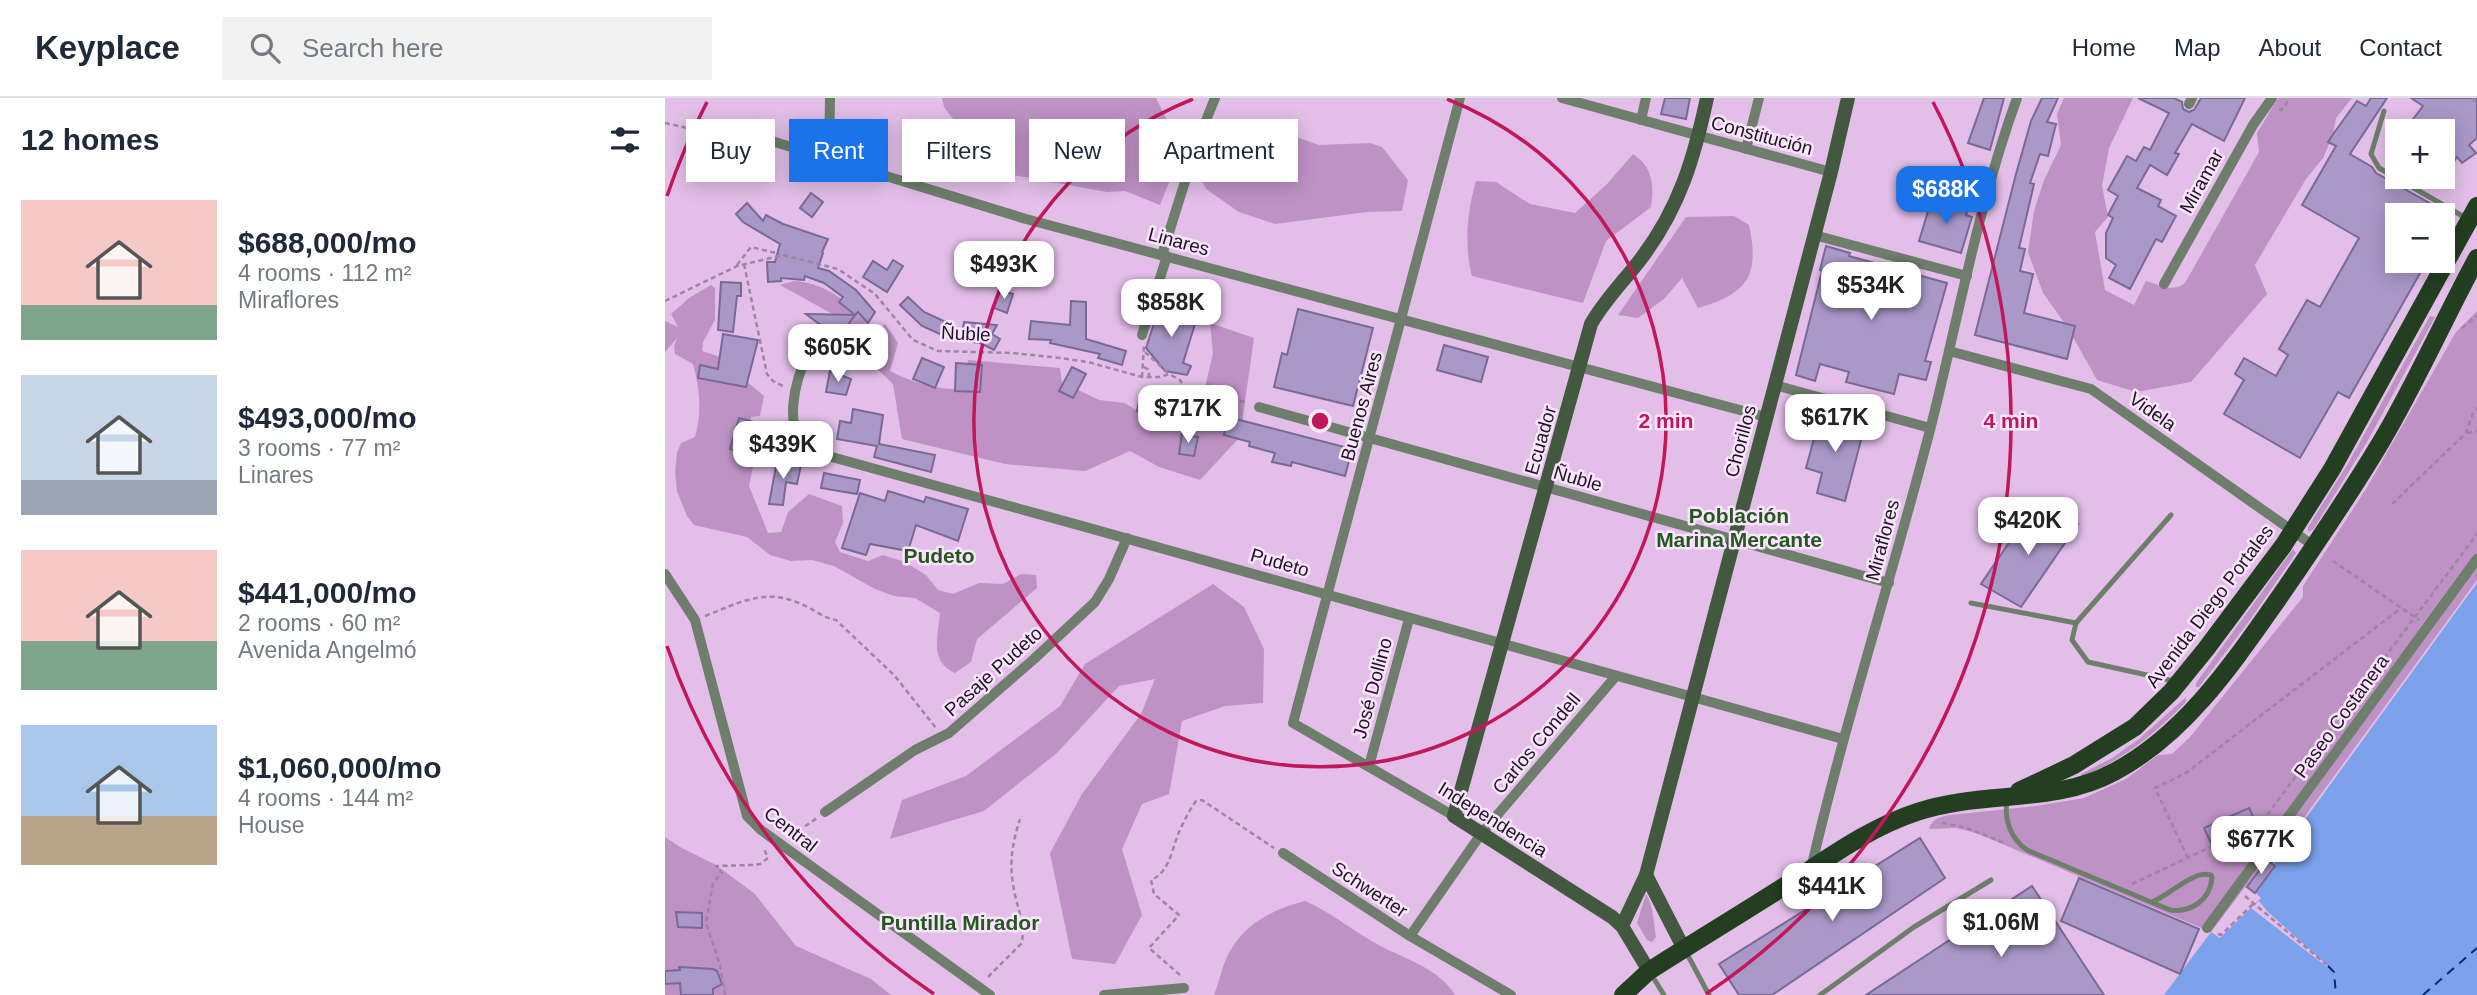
<!DOCTYPE html>
<meta charset="utf-8">
<style>
:root{--surface:#fff;--page:#f2f2f3;--text:#1f2937;--muted:#747a83;--line:#e0e1e3;--accent:#1a73e8}
body{margin:0;font-family:Arial,sans-serif;background:var(--page);color:var(--text);height:100vh;display:flex;flex-direction:column;font-size:26px;white-space:nowrap}
*{box-sizing:border-box;margin:0}
p{font-size:23px;color:var(--muted)}
.icon{flex:none;width:38px;height:38px;fill:none;stroke:currentColor;stroke-width:2;stroke-linecap:round;stroke-linejoin:round}
.map{position:relative;flex:1;overflow:hidden}
.side{display:flex;flex-direction:column;background:var(--surface);width:665px}
.side>*{flex:none}
.guide{position:absolute;left:21px;top:21px;width:665px;height:63px;display:flex;gap:14px}
.fabs{position:absolute;left:1720px;top:21px;display:grid;gap:14px}
.fabs a{display:grid;place-items:center;width:70px;height:70px;border-radius:0px;background:var(--surface);box-shadow:0 4px 18px #0003;font-size:35px}
.price{position:absolute;translate:-50% -60px;padding:0 16px;border-radius:14px;background:#fff;color:#222;font-size:23px;line-height:46px;filter:drop-shadow(0 2px 4px #0008)}
.price::after{content:'';position:absolute;left:50%;top:42px;width:21px;height:16px;margin-left:-10px;background:inherit;clip-path:polygon(0 0,100% 0,50% 100%)}
.price.selected{background:var(--accent);color:#fff}
ul{padding:0;list-style:none}
li{display:flex;align-items:center;gap:21px;height:175px;padding:0 21px}
li span{display:grid;place-items:center;flex:none;width:196px;height:140px;border-radius:0px;color:#555}
li>.icon{margin-inline-start:auto}
span .icon{width:84px;height:84px;fill:#fffc;stroke-width:1}
li b{font-size:30px}
h2{display:flex;justify-content:space-between;align-items:center;height:84px;padding:0 21px;font-size:30px}
.pill{padding:0 24px;border-radius:0px;background:var(--surface);box-shadow:0 4px 18px #0003;font-size:24px;line-height:63px}
.pill.selected{background:var(--accent);color:#fff}
header{display:flex;align-items:center;gap:42px;box-sizing:border-box;height:98px;padding:0 35px;background:var(--surface);border-bottom:2px solid var(--line)}
header strong{font-size:33px}
nav{display:flex;gap:38px;margin-inline-start:auto;font-size:24px}
.search{width:490px;height:63px;background:var(--page);display:flex;align-items:center;gap:18px;box-sizing:border-box;padding:0 24px;border-radius:0px;color:var(--muted);font-size:26px}
main{display:flex;flex:1;min-height:0}
.map>svg:first-child{display:block}
.green{fill:#be92c5}
.water{fill:#7ba2ea}
.pier{fill:#e3bee9}
.lines{fill:none;stroke-linecap:round;stroke-linejoin:round}
.ferry{stroke:#022a7b;stroke-width:2;stroke-dasharray:9 7;stroke-linecap:butt}
.building{fill:#aa98c8;stroke:#7a6996;stroke-width:2}
.path{stroke:#a083a5;stroke-width:2.5;stroke-dasharray:5 3.5;stroke-linecap:butt}
.lane{stroke:#6f7e6c;stroke-width:5}
.street{stroke:#6f7e6c;stroke-width:10}
.secondary{stroke:#425940;stroke-width:14}
.primary{stroke:#233e20;stroke-width:18}
.ring{fill:none;stroke:#c2185b;stroke-width:3.5}
.labels{text-anchor:middle;stroke-width:5;stroke-linejoin:round;paint-order:stroke}
.street-label{font-size:19px;fill:#201323;stroke:#f9e6fc}
.neighbourhood-label{font-size:21px;font-weight:bold;fill:#265721;stroke:#f9e6fc}
.centre{fill:#c2185b;stroke:#f9e6fc;stroke-width:3.5}
.ring-label{font-size:21px;text-anchor:middle;font-weight:bold;fill:#c2185b;stroke:#f9e6fc;stroke-width:5;stroke-linejoin:round;paint-order:stroke}
</style>
<header>
<strong>Keyplace</strong>
<div class="search"><svg class="icon" aria-label="search" viewBox="0 0 24 24"><circle cx="10" cy="10" r="6"/><path d="M15 15l6 6"/></svg>Search here</div>
<nav><a>Home</a><a>Map</a><a>About</a><a>Contact</a></nav>
</header>
<main>
<section class="side">
<h2>12 homes<svg class="icon" aria-label="filters" viewBox="0 0 24 24"><path d="M4 7h16M4 17h16"/><circle cx="9" cy="7" r="2"/><circle cx="15" cy="17" r="2"/></svg></h2>
<ul>
<li><span style="background:linear-gradient(#f6c9c9 75%,#7fa58c 0)"><svg class="icon" aria-label="home" viewBox="0 0 24 24"><path d="M3 11l9-7 9 7M6 9v11h12V9"/></svg></span><div><b>$688,000/mo</b><p>4 rooms · 112 m²</p><p>Miraflores</p></div></li>
<li><span style="background:linear-gradient(#c9d6e8 75%,#9aa5b1 0)"><svg class="icon" aria-label="home" viewBox="0 0 24 24"><path d="M3 11l9-7 9 7M6 9v11h12V9"/></svg></span><div><b>$493,000/mo</b><p>3 rooms · 77 m²</p><p>Linares</p></div></li>
<li><span style="background:linear-gradient(#f6c9c9 65%,#7fa58c 0)"><svg class="icon" aria-label="home" viewBox="0 0 24 24"><path d="M3 11l9-7 9 7M6 9v11h12V9"/></svg></span><div><b>$441,000/mo</b><p>2 rooms · 60 m²</p><p>Avenida Angelmó</p></div></li>
<li><span style="background:linear-gradient(#a9c7e8 65%,#b9a48a 0)"><svg class="icon" aria-label="home" viewBox="0 0 24 24"><path d="M3 11l9-7 9 7M6 9v11h12V9"/></svg></span><div><b>$1,060,000/mo</b><p>4 rooms · 144 m²</p><p>House</p></div></li>
</ul>
</section>
<div class="map">
<svg width="1812" height="897" viewBox="0 0 1812 897">
<rect width="100%" height="100%" fill="#e3bee9"/>
<g class="green">
<polygon points="277,0 491,0 517,52 495,107 460,93 442,94 348,77 311,51 279,9"/>
<path d="M1399 0H1468L1444 50 1437 88 1443 119 1430 134 1440 192 1469 207 1481 183C1496 187 1507 195 1520 185L1594 54 1592 35 1613 0H1687L1671 20 1668 37 1658 60 1641 81 1590 167 1602 196 1526 284 1471 294 1432 282 1403 230 1378 195 1363 154 1369 113 1379 82 1396 47 1392 16Z"/>
<polygon points="564,33 601,33 631,39 654,47 705,45 717,49 743,82 737,113 702,114 610,126 574,114 541,91 536,81 549,41"/>
<path d="M968 56C988 69 989 87 986 109L941 143 918 205 807 178C799 147 802 114 811 83L831 84 865 106 910 115 942 86Z"/>
<path d="M1069 118 1084 127C1095 177 1083 196 1033 210L1017 180 999 201 973 220 953 217 1021 119Z"/>
<path d="M129 183C163 185 190 208 209 235L220 226 233 245 225 273C249 285 271 292 298 291L303 262 395 270 397 284 434 302 460 305 482 319 518 325 533 320 548 255 545 225 589 240 575 339 535 382 494 369 465 353 420 373 340 366 237 341 228 286 206 265 182 224 115 187Z"/>
<path d="M46 187 50 190V222L38 244 37 253 71 264 81 283 99 298 95 318 86 319 78 355 89 364 84 388 103 435 116 434 123 414 144 396 177 408 178 425 170 444 175 454 203 463 218 457 240 464 261 477 273 492 288 496 314 485 338 486 356 476 371 477 372 490 312 541 306 564 290 575C264 563 273 539 275 515L250 500 229 498 210 491 169 468 147 462 126 463 105 457 82 439 29 427 22 418 12 393 10 374 12 355 16 345 30 339C37 314 35 291 28 266L10 256 9 248 12 240 0 254V223L13 229 6 216 24 200Z"/>
<path d="M1812 213V482L1608 762 1609 769 1590 795 1580 789 1546 834 1311 735 1291 730 1264 731C1267 720 1275 719 1285 717L1371 708 1419 700 1461 681 1493 657 1507 656 1525 639 1638 499V488L1701 391 1791 234Z"/>
<polygon points="1765,218 1770,219 1768,223 1702,344 1648,432 1643,434 1643,429 1682,367"/>
<polygon points="1628,451 1631,455 1585,522 1534,589 1531,589 1531,585"/>
<polygon points="548,486 579,509 599,551 598,605 560,608 517,623 504,696 477,706 457,751 477,817 450,866 407,861 385,755 417,696 476,616 490,581 454,588 392,655 319,713 225,741 237,702 301,678 395,608 420,566"/>
<path d="M1521 599V604C1490 636 1458 662 1416 679V676L1447 660 1474 641Z"/>
<polygon points="0,739 15,749 51,767 90,796 131,848 206,881 226,897 0,897"/>
<path d="M981 796C988 806 989 827 991 839L987 844 982 842 972 825Z"/>
<path d="M640 803C667 815 681 828 705 842 732 859 773 868 790 897H549C555 882 558 863 567 850 582 824 612 810 640 803Z"/>
</g>
<polygon class="water" points="1812,485 1812,897 1499,897 1546,834 1555,840 1596,800 1591,795 1611,768 1609,764"/>
<polygon class="pier" points="1594,803 1602,813 1663,868 1662,869 1586,810"/>
<g class="lines">
<g class="ferry">
<polyline points="1663,868 1669,874 1671,897"/>
<polyline points="1758,897 1812,850"/>
</g>
</g>
<g class="building">
<polygon points="1000,0 1025,0 1021,21 996,16"/>
<polygon points="1319,0 1339,0 1325,52 1303,45"/>
<polygon points="1377,0 1393,0 1382,24 1391,26 1383,58 1375,56 1365,85 1369,86 1354,150 1360,151 1355,173 1368,176 1359,215 1410,228 1402,261 1310,237 1351,76 1366,23"/>
<polygon points="1473,0 1509,0 1517,4 1518,11 1524,14 1529,12 1536,0 1580,0 1559,43 1527,26 1510,55 1514,56 1502,77 1485,67 1472,90 1496,102 1493,108 1511,118 1497,144 1491,141 1465,191 1444,180 1451,167 1441,160 1441,135 1448,120 1443,117 1453,98 1443,92 1462,58 1471,63 1479,49 1485,52 1504,15"/>
<polygon points="1706,0 1722,0 1685,56 1707,69 1711,75 1786,117 1732,117 1732,163 1762,163 1684,300 1673,294 1635,360 1559,316 1579,282 1570,276 1579,260 1611,278 1623,257 1614,251 1642,202 1655,209 1694,140 1637,107 1671,48 1663,44 1669,35 1692,3 1701,8"/>
<polygon points="1746,0 1812,0 1812,40 1804,47 1811,55 1797,65 1792,59 1778,80 1778,33 1739,33 1758,8"/>
<polygon points="146,95 158,104 147,119 135,110"/>
<polygon points="1267,100 1303,111 1301,117 1307,119 1296,155 1254,143"/>
<polygon points="82,105 98,123 101,117 118,126 163,141 157,154 158,155 153,170 164,173 191,192 210,214 203,225 193,214 190,217 174,204 178,199 159,185 140,178 139,182 116,180 116,183 103,184 102,164 110,164 115,146 78,124 71,116"/>
<polygon points="1161,148 1185,155 1184,158 1282,185 1260,263 1266,264 1261,282 1234,276 1229,296 1181,284 1184,274 1155,266 1150,283 1131,277 1157,173 1155,172"/>
<polygon points="228,162 238,168 222,194 198,179 208,163 222,172"/>
<polygon points="56,184 76,185 76,198 72,198 68,234 53,232"/>
<polygon points="335,192 348,196 342,215 329,210"/>
<polygon points="243,199 259,214 283,225 277,237 257,228 235,207"/>
<polygon points="406,203 421,204 421,241 461,253 457,267 433,260 435,256 385,245 386,242 364,241 366,223 405,227"/>
<polygon points="495,207 525,214 521,223 530,226 518,265 526,268 522,277 500,273 481,250"/>
<polygon points="633,211 708,230 688,308 609,289 617,255 622,257"/>
<polygon points="141,216 190,217 173,240"/>
<polygon points="299,224 332,227 327,236 335,241 329,252 315,245 300,243 301,236 297,235"/>
<polygon points="58,236 93,242 81,289 33,280 35,267 53,271"/>
<polygon points="779,247 823,259 816,284 772,272"/>
<polygon points="257,260 279,269 270,290 248,281"/>
<polygon points="291,265 317,267 315,294 290,293"/>
<polygon points="407,269 421,276 408,300 394,293"/>
<polygon points="165,273 186,281 181,297 161,294"/>
<polygon points="475,298 521,307 517,328 479,319 480,315 472,313"/>
<polygon points="188,311 218,317 214,346 270,357 266,374 209,359 212,348 172,341 175,323 186,325"/>
<polygon points="1156,315 1200,327 1180,403 1152,395 1157,375 1141,370"/>
<polygon points="563,319 687,351 680,378 627,364 626,368 607,364 610,355 584,348 585,344 559,337"/>
<polygon points="74,320 92,325 83,356 65,351"/>
<polygon points="517,336 533,339 529,358 514,356"/>
<polygon points="112,363 136,367 132,386 121,384 118,407 104,406"/>
<polygon points="159,375 195,382 192,396 156,390"/>
<polygon points="223,393 259,404 261,399 303,411 293,443 251,427 243,453 205,446 201,457 177,450 195,395 220,403"/>
<polygon points="1366,412 1391,425 1397,416 1413,426 1356,509 1316,486"/>
<polygon points="1584,710 1591,725 1546,745 1539,730"/>
<polygon points="1255,740 1280,780 1107,897 1074,897 1054,866"/>
<polygon points="1602,762 1610,768 1590,795 1582,789"/>
<polygon points="1414,780 1534,831 1515,876 1396,823"/>
<polygon points="1367,788 1439,897 1201,897"/>
<polygon points="11,814 37,815 37,830 13,829"/>
<polygon points="14,869 48,871 52,873 57,886 48,891 48,897 16,897 15,885 0,886 0,873 15,872"/>
</g>
<g class="lines">
<g class="path">
<polyline points="1807,0 1812,6"/>
<polyline points="1614,11 1616,12 1625,0"/>
<polyline points="0,25 27,31 48,31 100,41"/>
<polyline points="525,67 531,50"/>
<polyline points="79,166 102,276 108,283 118,288"/>
<polyline points="72,167 86,149 115,156"/>
<polyline points="0,203 72,168 118,157 173,171 210,196 248,242 273,253 347,255 396,260 423,264 477,279 495,279 504,276 515,282 526,299 543,286 548,300 555,293 561,292 563,307 567,307 574,303 583,304"/>
<polyline points="1797,230 1812,218"/>
<polyline points="480,254 503,275"/>
<polyline points="479,269 484,272 484,280"/>
<polyline points="477,279 479,248"/>
<polyline points="1802,335 1812,333"/>
<polyline points="1727,406 1801,335 1808,315 1812,310"/>
<polyline points="1668,463 1754,522"/>
<path d="M40 518C74 505 100 489 136 506 149 511 158 520 171 522L229 577 271 630"/>
<polyline points="1277,725 1299,729 1340,745"/>
<polyline points="126,738 152,720"/>
<polyline points="1523,760 1490,690 1521,675 1736,510"/>
<polyline points="1467,786 1596,725 1812,436"/>
<polyline points="1580,798 1663,868"/>
<polyline points="1553,836 1556,837 1589,805"/>
<path d="M515 877 484 850 514 817 489 796 486 782C505 774 507 750 514 734 519 723 524 713 531 703L537 702 609 750"/>
<path d="M323 879 357 845C360 821 351 809 348 786 344 763 348 743 355 721"/>
<polyline points="60,897 55,867 41,825 48,785 57,775 51,768 87,767 95,766 103,760 99,751"/>
</g>
<g class="lane">
<polyline points="1719,13 1706,56 1714,70 1801,120"/>
<polyline points="1506,417 1411,525 1407,542 1423,564 1509,583"/>
<polyline points="1306,505 1411,525"/>
<path d="M1342 703C1339 722 1346 741 1362 752L1505 812C1526 815 1545 802 1547 780L1546 777C1528 772 1505 797 1487 804"/>
<polyline points="1021,854 1044,897"/>
<polyline points="986,876 999,897"/>
<polyline points="1155,897 1249,829 1326,782"/>
</g>
<g class="street">
<polyline points="897,0 1166,74"/>
<polyline points="1524,6 1527,0"/>
<polyline points="976,22 981,0"/>
<polyline points="534,40 550,0"/>
<polyline points="110,44 361,121 1101,319"/>
<polyline points="1081,51 1094,0"/>
<polyline points="164,60 165,0"/>
<polyline points="1149,137 1302,178"/>
<polyline points="497,157 522,77"/>
<polyline points="1499,186 1588,27 1607,0"/>
<polyline points="477,237 502,158"/>
<polyline points="1284,253 1426,291 1649,448"/>
<path d="M144 254C130 281 116 332 145 353 490 447 834 546 1178 641"/>
<polyline points="1110,287 1265,330"/>
<polyline points="594,309 1224,485"/>
<polyline points="0,476 30,522 82,718 96,732 325,897"/>
<polyline points="704,668 744,521"/>
<polyline points="160,714 250,652 284,635 369,561 430,504 444,481 462,440"/>
<polyline points="789,718 628,625 795,0"/>
<polyline points="618,755 745,838 846,897"/>
<path d="M1146 771C1180 623 1227 479 1265 332 1293 222 1313 107 1352 0"/>
<polyline points="1542,830 1812,461"/>
<polyline points="745,838 816,736 951,578"/>
<polyline points="439,897 519,890"/>
</g>
<g class="secondary">
<polyline points="981,777 1019,851"/>
<polyline points="957,828 981,777 1166,74 1183,0"/>
<path d="M984 873 957 828 947 819 789 718 926 226C940 201 961 181 978 158 1015 108 1029 60 1042 0"/>
</g>
<g class="primary">
<polyline points="1354,693 1409,667 1470,629 1506,594 1541,551 1618,448 1667,371 1812,108"/>
<path d="M958 897 984 873C1031 843 1079 814 1126 784 1166 758 1206 729 1252 714 1317 692 1388 707 1449 674 1519 637 1566 568 1611 504 1647 452 1683 399 1716 344 1751 285 1779 221 1812 160"/>
</g>
</g>
<g class="ring">
<path d="M782 1A346 346 0 1 1 528 1"/>
<path d="M269 896A691 691 0 0 1 2 548M2 98A691 691 0 0 1 42 4M1268 4A691 691 0 0 1 1041 896"/>
</g>
<g class="labels">
<g class="street-label">
<text transform="translate(1097 37) rotate(15)" y="7">Constitución</text>
<text transform="translate(1536 83) rotate(-61)" y="7">Miramar</text>
<text transform="translate(514 143) rotate(15)" y="7">Linares</text>
<text transform="translate(301 235) rotate(3)" y="7">Ñuble</text>
<text transform="translate(696 308) rotate(-75)" y="7">Buenos Aires</text>
<text transform="translate(1488 313) rotate(35)" y="7">Videla</text>
<text transform="translate(875 342) rotate(-74)" y="7">Ecuador</text>
<text transform="translate(1075 343) rotate(-75)" y="7">Chorillos</text>
<text transform="translate(913 380) rotate(16)" y="7">Ñuble</text>
<text transform="translate(1217 442) rotate(-75)" y="7">Miraflores</text>
<text transform="translate(615 464) rotate(16)" y="7">Pudeto</text>
<text transform="translate(1544 508) rotate(-53)" y="7">Avenida Diego Portales</text>
<text transform="translate(328 573) rotate(-42)" y="7">Pasaje Pudeto</text>
<text transform="translate(707 590) rotate(-75)" y="7">José Dollino</text>
<text transform="translate(1676 618) rotate(-54)" y="7">Paseo Costanera</text>
<text transform="translate(871 645) rotate(-50)" y="7">Carlos Condell</text>
<text transform="translate(828 721) rotate(32)" y="7">Independencia</text>
<text transform="translate(126 731) rotate(38)" y="7">Central</text>
<text transform="translate(705 791) rotate(33)" y="7">Schwerter</text>
</g>
<g class="neighbourhood-label">
<text x="1074" y="425">Población<tspan x="1074" dy="24">Marina Mercante</tspan></text>
<text x="274" y="465">Pudeto</text>
<text x="295" y="832">Puntilla Mirador</text>
</g>
</g>
<circle cx="655" cy="323" r="10" class="centre"/>
<g class="ring-label">
<text x="1001" y="330">2 min</text>
<text x="1346" y="330">4 min</text>
</g>
</svg>
<div class="fabs">
<a>+</a>
<a>−</a>
</div>
<b class="price selected" style="left:1281px;top:128px">$688K</b>
<b class="price" style="left:339px;top:203px">$493K</b>
<b class="price" style="left:1206px;top:224px">$534K</b>
<b class="price" style="left:506px;top:241px">$858K</b>
<b class="price" style="left:173px;top:286px">$605K</b>
<b class="price" style="left:523px;top:347px">$717K</b>
<b class="price" style="left:1170px;top:356px">$617K</b>
<b class="price" style="left:118px;top:383px">$439K</b>
<b class="price" style="left:1363px;top:459px">$420K</b>
<b class="price" style="left:1596px;top:778px">$677K</b>
<b class="price" style="left:1167px;top:825px">$441K</b>
<b class="price" style="left:1336px;top:861px">$1.06M</b>
<div class="guide">
<a class="pill">Buy</a>
<a class="pill selected">Rent</a>
<a class="pill">Filters</a>
<a class="pill">New</a>
<a class="pill">Apartment</a>
</div>
</div>
</main>
